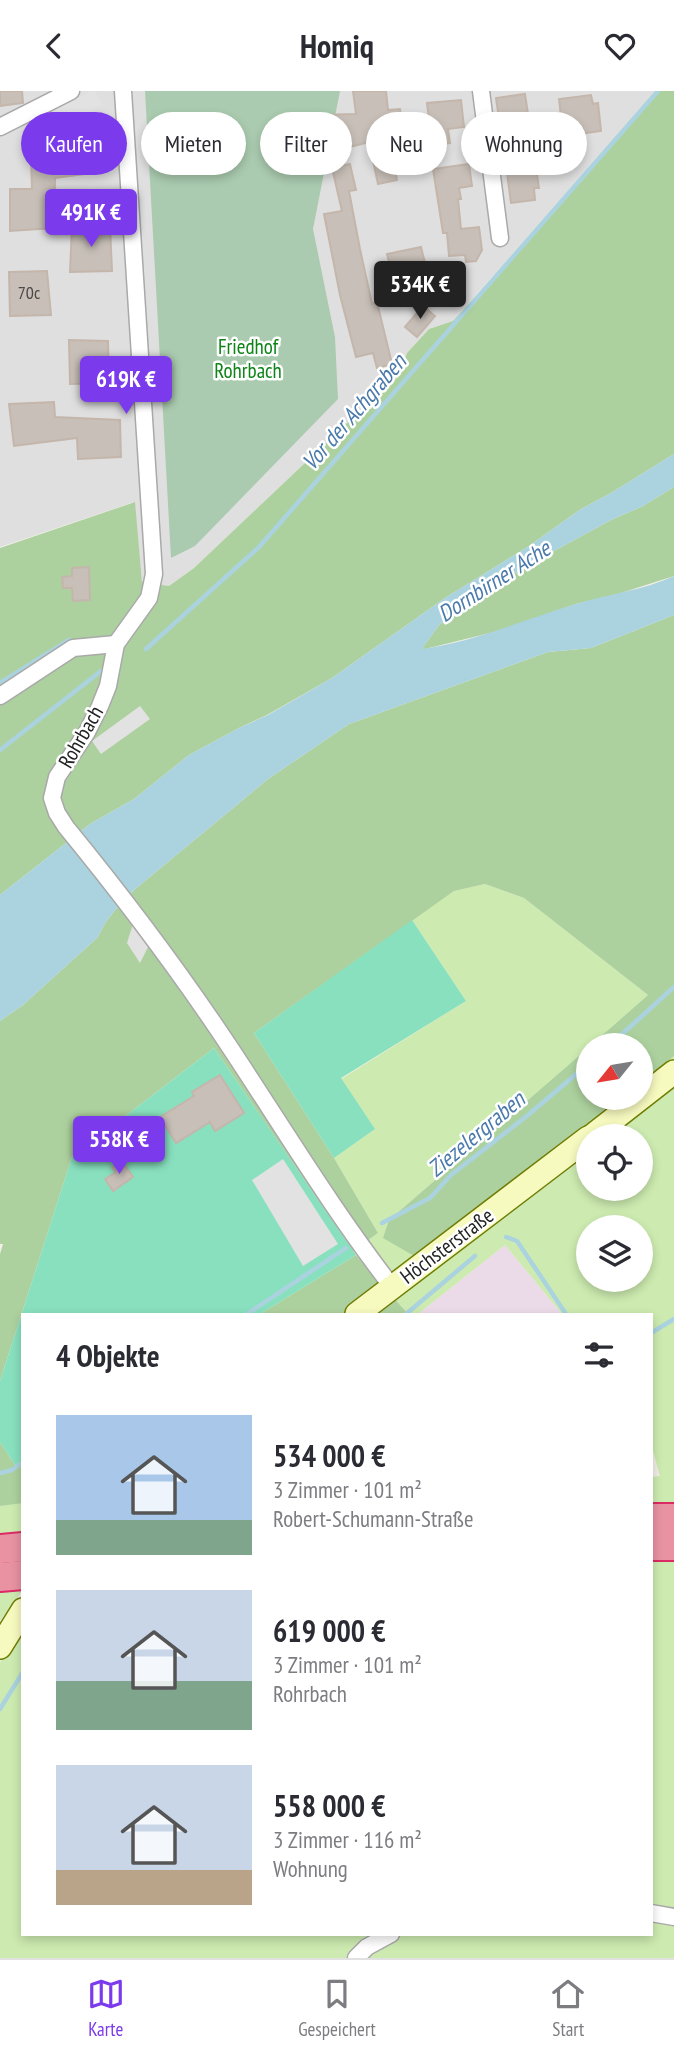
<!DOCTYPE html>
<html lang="de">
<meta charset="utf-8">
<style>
:root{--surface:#fff;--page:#f7f7f7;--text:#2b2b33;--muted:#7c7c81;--line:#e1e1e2;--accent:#7c3aed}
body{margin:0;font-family:"PT Sans Narrow",sans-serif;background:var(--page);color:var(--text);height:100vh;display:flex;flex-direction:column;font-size:26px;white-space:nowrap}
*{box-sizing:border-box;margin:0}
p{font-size:23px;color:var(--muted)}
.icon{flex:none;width:38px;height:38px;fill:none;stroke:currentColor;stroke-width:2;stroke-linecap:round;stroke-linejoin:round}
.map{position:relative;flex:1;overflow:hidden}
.drawer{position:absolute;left:21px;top:1222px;width:632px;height:623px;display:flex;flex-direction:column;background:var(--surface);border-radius:0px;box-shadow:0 4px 10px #0003}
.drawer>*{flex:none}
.top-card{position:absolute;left:21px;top:21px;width:634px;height:63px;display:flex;gap:14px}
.needle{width:46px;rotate:240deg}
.fabs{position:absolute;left:576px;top:942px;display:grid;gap:14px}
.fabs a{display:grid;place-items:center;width:77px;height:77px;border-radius:50%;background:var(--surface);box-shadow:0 4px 10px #0003;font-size:35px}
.price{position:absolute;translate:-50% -60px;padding:0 16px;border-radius:7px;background:var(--accent);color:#fff;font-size:23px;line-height:46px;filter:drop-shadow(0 2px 4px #0008)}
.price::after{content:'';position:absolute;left:50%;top:42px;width:21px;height:16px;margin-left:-10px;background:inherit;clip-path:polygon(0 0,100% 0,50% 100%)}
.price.current{background:#222;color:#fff}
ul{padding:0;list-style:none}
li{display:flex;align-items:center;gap:21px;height:175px;padding:0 35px}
li span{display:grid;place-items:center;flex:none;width:196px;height:140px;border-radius:0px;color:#555}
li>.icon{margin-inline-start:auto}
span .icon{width:84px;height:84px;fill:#fffc;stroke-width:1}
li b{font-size:30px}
h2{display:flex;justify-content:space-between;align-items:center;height:84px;padding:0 35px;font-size:30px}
.chip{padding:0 24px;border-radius:32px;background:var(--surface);box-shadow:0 4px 10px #0003;font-size:24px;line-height:63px}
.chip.current{background:var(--accent);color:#fff}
header{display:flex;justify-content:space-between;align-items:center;height:91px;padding:0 35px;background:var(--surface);font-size:32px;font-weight:700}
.dock{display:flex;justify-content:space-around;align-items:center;height:98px;border-top:2px solid var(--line);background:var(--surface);font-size:19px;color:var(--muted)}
.dock a{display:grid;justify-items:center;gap:4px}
.dock .current{color:var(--accent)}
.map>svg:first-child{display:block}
.residential{fill:#e0dfdf}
.industrial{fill:#ebdbe8}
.grass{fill:#cdebb0;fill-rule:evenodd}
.forest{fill:#add19e}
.cemetery{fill:#aacbaf}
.pitch{fill:#88e0be}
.parking{fill:#e2e2e2}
.water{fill:#aad3df}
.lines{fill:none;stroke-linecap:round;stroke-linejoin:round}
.stream{stroke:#aad3df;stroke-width:4.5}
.building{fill:#c7bfb8;stroke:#c4b6ab;stroke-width:2}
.minor-casing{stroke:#a9a9a9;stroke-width:19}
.secondary-casing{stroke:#707d05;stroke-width:26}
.motorway-casing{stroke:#dc2a67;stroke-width:32}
.minor{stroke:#fff;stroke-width:16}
.secondary{stroke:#f7fabf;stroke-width:23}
.motorway{stroke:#e892a2;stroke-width:28}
.labels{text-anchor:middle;stroke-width:5;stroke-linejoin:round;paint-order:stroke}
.number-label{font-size:18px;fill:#4b4948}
.park-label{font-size:21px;fill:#0c8416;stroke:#fff}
.street-label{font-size:21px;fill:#222;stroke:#fff}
.water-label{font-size:23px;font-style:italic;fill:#4a7aab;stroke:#fff}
</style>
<header><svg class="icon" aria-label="back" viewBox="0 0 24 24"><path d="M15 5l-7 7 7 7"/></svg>Homiq<svg class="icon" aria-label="heart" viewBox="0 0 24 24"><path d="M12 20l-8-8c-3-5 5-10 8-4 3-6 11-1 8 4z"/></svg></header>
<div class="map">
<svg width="674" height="1867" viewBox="0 0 674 1867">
<rect width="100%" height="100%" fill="#f2efe9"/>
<polygon class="residential" points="0,0 656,0 453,230 429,238 407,262 398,286 344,335 194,477 169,495 142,491 134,411 0,456"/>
<polygon class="industrial" points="505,1154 562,1223 418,1223"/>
<g class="grass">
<path d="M485 793 524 807 648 904 591 954H588V957L389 1129 384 1147 415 1165 552 1059 615 1006H640L641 984 674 956V1412H651V1386L660 1385 651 1353V1223H562L505 1154 418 1223H408L353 1160 378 1142 334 1067 375 1038 341 988 466 910 412 829 454 800ZM588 1045H640V1097H588ZM588 1136H640V1188H588Z"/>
<polygon points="23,1411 23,1441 0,1443 0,1415"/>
<polygon points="651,1469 674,1469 674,1867 0,1867 0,1571 23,1542 23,1843 651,1843"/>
<polygon points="23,1498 23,1499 0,1530 0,1500"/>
</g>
<g class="forest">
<polygon points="656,0 674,0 674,363 611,402 581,418 529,455 445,507 332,587 267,624 239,637 189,664 134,708 90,733 0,804 0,457 135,411 142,491 169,495 194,477 344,335 398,286 407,262 429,238 453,230 546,129"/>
<polygon points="674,396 674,485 621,502 576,513 502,539 421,559 439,534 481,503 532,472 611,429 643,415"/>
<path d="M674 524V965L641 991 640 954H591L648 904 524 807 485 793 454 800 254 942 334 1067 378 1142 353 1160 214 957 72 1066 0 1290V1163L3 1153H0V930L23 914 98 846C106 827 120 813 134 799L268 688 349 633 548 561 591 557Z"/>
<polygon points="588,957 588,1006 621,1006 414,1165 383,1147 389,1129"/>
<polygon points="356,1164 408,1223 260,1223"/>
<polygon points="0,1351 15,1374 23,1369 23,1412 0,1415"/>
</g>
<polygon class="cemetery" points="145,0 340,0 313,138 335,246 338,308 195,455 171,467"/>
<g class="pitch">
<polygon points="412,829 466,910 341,987 375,1038 334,1067 254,942"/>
<polygon points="214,957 356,1164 260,1223 23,1223 23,1369 15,1374 0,1351 0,1290 72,1066"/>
</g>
<g class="parking">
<polygon points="92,0 95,0 103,14 56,38 48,23"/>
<polygon points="140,615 150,628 101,663 92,650"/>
<polygon points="133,833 149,854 140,872 127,852"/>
<polygon points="283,1068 338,1153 303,1175 252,1089"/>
</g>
<path class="water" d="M674 363V396L643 415 611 429 532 472 481 503 439 534 422 558C475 551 525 528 576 513 608 503 644 499 674 485V524L591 557 548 561 349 633 268 688 134 799C120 813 106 827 98 846L23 914 0 930V804L90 733 134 708 189 664 239 637 268 624 332 587 445 507 529 455 581 418 611 402Z"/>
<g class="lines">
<g class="stream">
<polyline points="146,558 259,456 658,0"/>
<polyline points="0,592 69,549"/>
<polyline points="0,659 101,580"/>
<polyline points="610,954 674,896"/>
<polyline points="382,1132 430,1107 451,1084 528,1024 588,973"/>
<polyline points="506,1146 517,1150 566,1223"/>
<polyline points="247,1223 346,1157"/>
<polyline points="406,1223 475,1165"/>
<polyline points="651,1242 674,1228"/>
<polyline points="0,1382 12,1379 23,1371"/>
<polyline points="0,1618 23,1581"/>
</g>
</g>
<g class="building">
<polygon points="0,0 22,0 23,12 0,15"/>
<polygon points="353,0 386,0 388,19 400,18 403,40 387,43 397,89 378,93 369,51 346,57 347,62 332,58 337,33 315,28 316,24 356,23"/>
<polygon points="525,3 539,97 534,97 535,109 511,112 503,51 498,52 496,34 500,34 496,7"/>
<polygon points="591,4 593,13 598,12 601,40 579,43 578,32 562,34 559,8"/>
<polygon points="461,9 464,36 448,38 450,52 432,54 427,12"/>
<polygon points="102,39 108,80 55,87 54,137 10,140 10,98 32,98 31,66 61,65 59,48"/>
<polygon points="350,73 356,99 349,100 360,158 372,213 377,211 392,273 377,277 373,262 356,266 340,204 324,123 342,120 332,77"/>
<polygon points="469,73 472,95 459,97 461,108 458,108 461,138 479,136 482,159 476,170 466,171 465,164 449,165 447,142 443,142 433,78"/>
<polygon points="110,135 112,180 70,181 72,136"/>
<polygon points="421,156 427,180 393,187 387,163"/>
<polygon points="47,180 51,224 10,225 9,181"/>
<polygon points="423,215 435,225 417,246 405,236"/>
<polygon points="69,249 108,250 109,292 70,293"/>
<polygon points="54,311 55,326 120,329 121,366 78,368 77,347 14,355 9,313"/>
<polygon points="89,476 90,509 73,510 72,497 63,497 62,486 72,485 72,477"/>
<polygon points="220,984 244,1022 215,1040 210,1031 176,1052 160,1026 194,1005 192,1001"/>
<polygon points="122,1070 133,1086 113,1100 105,1088 116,1081 112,1077"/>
</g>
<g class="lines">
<defs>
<g id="minor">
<path d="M123 0 154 483 149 507 116 553 108 595 100 615 87 641 57 686 52 707 57 722 66 736C125 808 180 881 231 958 284 1038 334 1121 393 1197"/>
<polyline points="481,0 500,147"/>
<polyline points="0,36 71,0"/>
<polyline points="0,605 73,557 116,553"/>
<polyline points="651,1822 674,1826"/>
<polyline points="356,1867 367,1856 391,1843"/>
</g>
<g id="secondary">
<polyline points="592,1045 674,981"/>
<polyline points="357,1223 588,1047"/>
<polyline points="0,1556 23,1519"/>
</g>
<g id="motorway">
<polyline points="651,1427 674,1427"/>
<polyline points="651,1455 674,1455"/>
<polyline points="0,1458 23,1456"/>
<polyline points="0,1486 23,1484"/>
</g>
</defs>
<use href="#minor" class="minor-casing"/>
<use href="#secondary" class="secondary-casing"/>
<use href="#motorway" class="motorway-casing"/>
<use href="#minor" class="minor"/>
<use href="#secondary" class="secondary"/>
<use href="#motorway" class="motorway"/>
</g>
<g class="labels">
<g class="number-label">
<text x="29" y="208">70c</text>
</g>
<g class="park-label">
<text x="248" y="263">Friedhof<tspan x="248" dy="24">Rohrbach</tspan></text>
</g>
<g class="street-label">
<text transform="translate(81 646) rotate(-60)" y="7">Rohrbach</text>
<text transform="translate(447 1155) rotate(-37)" y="7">Höchsterstraße</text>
</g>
<g class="water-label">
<text transform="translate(354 321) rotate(-49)" y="8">Vor der Achgraben</text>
<text transform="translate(494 490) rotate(-33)" y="8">Dornbirner Ache</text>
<text transform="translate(476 1043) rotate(-40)" y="8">Ziezelergraben</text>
</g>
</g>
</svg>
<div class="fabs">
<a><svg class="needle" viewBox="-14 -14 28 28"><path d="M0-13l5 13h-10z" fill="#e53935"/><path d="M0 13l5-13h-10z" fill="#7c7c81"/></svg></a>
<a><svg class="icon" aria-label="locate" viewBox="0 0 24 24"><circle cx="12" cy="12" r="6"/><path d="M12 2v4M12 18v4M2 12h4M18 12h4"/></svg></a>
<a><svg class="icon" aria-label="layers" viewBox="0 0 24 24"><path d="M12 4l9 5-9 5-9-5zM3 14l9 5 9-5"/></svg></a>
</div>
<b class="price" style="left:91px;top:158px">491K €</b>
<b class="price current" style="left:420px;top:230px">534K €</b>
<b class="price" style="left:126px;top:325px">619K €</b>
<b class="price" style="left:119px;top:1085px">558K €</b>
<div class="top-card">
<a class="chip current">Kaufen</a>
<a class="chip">Mieten</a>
<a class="chip">Filter</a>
<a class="chip">Neu</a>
<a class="chip">Wohnung</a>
</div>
<section class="drawer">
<h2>4 Objekte<svg class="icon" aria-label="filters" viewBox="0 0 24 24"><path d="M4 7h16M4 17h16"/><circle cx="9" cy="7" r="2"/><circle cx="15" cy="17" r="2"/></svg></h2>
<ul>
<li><span style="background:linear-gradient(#a9c7e8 75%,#7fa58c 0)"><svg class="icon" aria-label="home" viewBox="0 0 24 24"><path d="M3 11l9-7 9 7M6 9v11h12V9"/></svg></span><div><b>534 000 €</b><p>3 Zimmer · 101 m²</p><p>Robert-Schumann-Straße</p></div></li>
<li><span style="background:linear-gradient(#c9d6e8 65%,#7fa58c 0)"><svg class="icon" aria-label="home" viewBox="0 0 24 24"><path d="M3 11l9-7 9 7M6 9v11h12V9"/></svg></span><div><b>619 000 €</b><p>3 Zimmer · 101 m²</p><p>Rohrbach</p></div></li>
<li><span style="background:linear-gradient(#c9d6e8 75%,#b9a48a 0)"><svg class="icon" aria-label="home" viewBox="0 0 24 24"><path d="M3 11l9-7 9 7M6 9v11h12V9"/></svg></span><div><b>558 000 €</b><p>3 Zimmer · 116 m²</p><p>Wohnung</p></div></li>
</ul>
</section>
</div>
<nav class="dock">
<a class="current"><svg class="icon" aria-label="map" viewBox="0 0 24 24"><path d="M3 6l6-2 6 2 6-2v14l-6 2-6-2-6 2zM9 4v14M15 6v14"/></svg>Karte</a>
<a><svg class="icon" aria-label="saved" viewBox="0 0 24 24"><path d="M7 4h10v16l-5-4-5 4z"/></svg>Gespeichert</a>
<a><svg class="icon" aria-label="home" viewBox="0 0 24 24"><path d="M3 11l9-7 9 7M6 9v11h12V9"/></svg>Start</a>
</nav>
